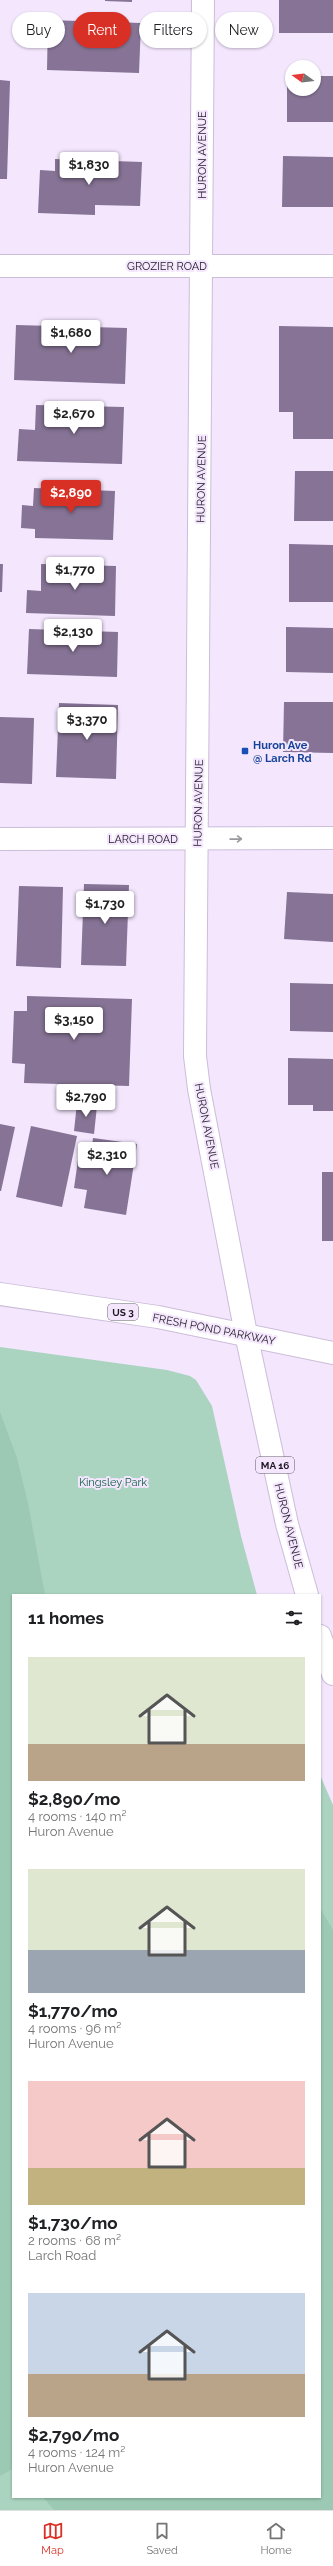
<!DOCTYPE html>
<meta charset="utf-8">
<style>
:root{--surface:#fff;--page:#f6f6f6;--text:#202124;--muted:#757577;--line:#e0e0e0;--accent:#d93025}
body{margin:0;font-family:Raleway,sans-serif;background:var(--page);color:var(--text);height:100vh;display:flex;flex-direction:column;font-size:15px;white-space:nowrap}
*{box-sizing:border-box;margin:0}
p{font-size:13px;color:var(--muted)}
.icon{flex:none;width:22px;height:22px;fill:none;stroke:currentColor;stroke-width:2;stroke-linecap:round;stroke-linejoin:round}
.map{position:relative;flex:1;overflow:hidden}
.sheet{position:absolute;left:12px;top:1594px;width:309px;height:904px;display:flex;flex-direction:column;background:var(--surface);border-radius:0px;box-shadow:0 1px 3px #0004}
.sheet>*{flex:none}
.hud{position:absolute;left:12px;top:12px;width:309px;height:36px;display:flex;gap:8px}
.needle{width:26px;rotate:285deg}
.buttons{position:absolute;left:285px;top:60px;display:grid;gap:8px}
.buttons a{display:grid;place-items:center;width:36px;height:36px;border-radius:50%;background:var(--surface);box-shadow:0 1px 3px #0004;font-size:20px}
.price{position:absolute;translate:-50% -34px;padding:0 9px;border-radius:4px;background:#fff;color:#222;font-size:13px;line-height:26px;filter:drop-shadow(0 1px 2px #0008)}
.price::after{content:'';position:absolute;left:50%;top:24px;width:12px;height:9px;margin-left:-6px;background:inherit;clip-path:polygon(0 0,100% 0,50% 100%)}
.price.selected{background:var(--accent);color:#fff}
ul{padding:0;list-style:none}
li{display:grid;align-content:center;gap:8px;height:212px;padding:0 16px}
li span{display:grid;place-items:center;height:124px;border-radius:0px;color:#555}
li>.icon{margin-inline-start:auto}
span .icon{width:72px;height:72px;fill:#fffc;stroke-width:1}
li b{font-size:17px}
h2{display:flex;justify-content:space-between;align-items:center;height:48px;padding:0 16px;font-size:17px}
.chip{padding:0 14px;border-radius:18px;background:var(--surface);box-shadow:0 1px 3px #0004;font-size:14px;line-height:36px}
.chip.selected{background:var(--accent);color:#fff}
.dock{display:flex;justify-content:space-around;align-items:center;height:56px;border-top:1px solid var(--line);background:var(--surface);font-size:11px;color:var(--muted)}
.dock a{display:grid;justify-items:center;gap:2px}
.dock .selected{color:var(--accent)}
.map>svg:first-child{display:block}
.green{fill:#aad4c0}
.forest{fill:#9cc9b4}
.building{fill:#867395}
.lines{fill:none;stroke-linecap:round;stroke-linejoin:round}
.street-casing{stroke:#ccbdd9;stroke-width:24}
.secondary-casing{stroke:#ccbdd9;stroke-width:24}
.primary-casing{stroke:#ccbdd9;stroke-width:24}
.highway-casing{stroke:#ccbdd9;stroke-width:24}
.street{stroke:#fff;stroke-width:22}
.secondary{stroke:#fff;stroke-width:22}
.primary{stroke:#fff;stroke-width:22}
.highway{stroke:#fff;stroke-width:22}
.oneway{stroke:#9a989c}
.transit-dot{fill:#1a4fb4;stroke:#f3e6fd;stroke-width:1.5}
.labels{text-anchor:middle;stroke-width:4;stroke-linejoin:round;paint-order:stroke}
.shield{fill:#f3e6fd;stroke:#5f5665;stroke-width:1}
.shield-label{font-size:10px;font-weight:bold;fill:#1f1924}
.street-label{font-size:11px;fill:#1f1924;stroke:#f3e6fd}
.transit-label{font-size:11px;font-weight:bold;fill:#164399;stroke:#f3e6fd;text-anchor:start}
.park-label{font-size:11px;fill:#0d5e43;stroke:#f3e6fd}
</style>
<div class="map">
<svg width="333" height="2510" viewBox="0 0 333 2510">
<rect width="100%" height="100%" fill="#f3e6fd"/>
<polygon class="green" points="0,1347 167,1370 190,1376 196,1380 212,1406 241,1536 257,1595 13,1595 13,2497 320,2497 320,1775 333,1805 333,2510 0,2510"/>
<g class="forest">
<polygon points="0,1412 17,1458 28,1503 45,1595 13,1595 13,2469 0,2476"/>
<polygon points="320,1908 333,1930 333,2510 54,2510 43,2497 320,2497"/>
</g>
<g class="building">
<polygon points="105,0 132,0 132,2 105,1"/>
<rect x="279" y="0" width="54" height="33"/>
<polygon points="48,20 141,23 139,73 47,70"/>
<polygon points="287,76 292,76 292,89 314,89 314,76 333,76 333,122 287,122"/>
<polygon points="0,80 10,81 7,179 0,179"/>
<polygon points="283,156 333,157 333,207 282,207"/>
<polygon points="55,159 142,162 140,206 95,205 95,215 38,213 40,170 55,171"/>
<polygon points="16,325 127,328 125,384 14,380"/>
<polygon points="279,326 333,327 333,439 293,439 293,412 279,412"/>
<polygon points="36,405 124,407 122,464 17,461 19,429 35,430"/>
<polygon points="295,471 333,471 333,521 294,521"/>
<polygon points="34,488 115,491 113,540 35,538 35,529 21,528 22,505 33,506"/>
<polygon points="289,544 333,545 333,602 289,602"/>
<polygon points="0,564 3,564 2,592 0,592"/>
<polygon points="41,564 116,566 115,616 26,613 27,590 41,591"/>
<polygon points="286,627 333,628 333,673 286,672"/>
<polygon points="29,629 118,632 117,677 27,674"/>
<polygon points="284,702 333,702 333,753 283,752"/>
<polygon points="59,703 118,705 116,779 56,777"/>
<polygon points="0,717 34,718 32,784 0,783"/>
<polygon points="84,884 129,885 126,966 81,965"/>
<polygon points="19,886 63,887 61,968 16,966"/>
<polygon points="287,892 333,894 333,942 284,939"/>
<polygon points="290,983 333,984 333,1032 290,1031"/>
<polygon points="27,996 132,999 129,1086 24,1083 25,1064 12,1063 14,1011 27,1011"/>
<polygon points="288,1058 333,1059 333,1111 313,1111 313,1105 288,1105"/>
<polygon points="77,1103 97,1106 94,1134 74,1131"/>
<polygon points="0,1124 15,1127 1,1191 0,1191"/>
<polygon points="31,1126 77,1136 62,1207 16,1197"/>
<polygon points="93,1138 137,1144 126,1215 84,1208 87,1190 74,1188 78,1160 90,1161"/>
<rect x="322" y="1172" width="11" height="69"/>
</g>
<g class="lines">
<defs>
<g id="street">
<polyline points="0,266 333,266"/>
<polyline points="0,839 333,838"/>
</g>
<polyline id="secondary" points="203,0 195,1056 199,1089 246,1334"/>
<g id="primary">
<polyline points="246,1334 287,1524 307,1595"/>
<polyline points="320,1636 333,1674"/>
</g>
<polyline id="highway" points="0,1294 158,1317 333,1353"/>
</defs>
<use href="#street" class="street-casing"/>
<use href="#secondary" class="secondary-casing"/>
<use href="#primary" class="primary-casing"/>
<use href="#highway" class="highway-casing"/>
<use href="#street" class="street"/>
<use href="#secondary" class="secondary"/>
<use href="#primary" class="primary"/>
<use href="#highway" class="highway"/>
</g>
<defs><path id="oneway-shaft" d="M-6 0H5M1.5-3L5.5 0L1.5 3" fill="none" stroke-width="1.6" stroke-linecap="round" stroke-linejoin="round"/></defs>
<use class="oneway" href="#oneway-shaft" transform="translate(236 839) rotate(-1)"/>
<rect class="transit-dot" x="241" y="747" width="8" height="8" rx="2"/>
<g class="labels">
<g class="shield">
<rect x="108" y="1304" width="30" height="16" rx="3"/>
<rect x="256" y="1457" width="38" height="16" rx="3"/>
</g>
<g class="shield-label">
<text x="123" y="1316">US 3</text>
<text x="275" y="1469">MA 16</text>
</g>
<g class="street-label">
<text transform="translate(202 155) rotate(-90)" y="4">HURON AVENUE</text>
<text x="167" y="270">GROZIER ROAD</text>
<text transform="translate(201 479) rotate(-89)" y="4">HURON AVENUE</text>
<text transform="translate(198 803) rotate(-89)" y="4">HURON AVENUE</text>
<text x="143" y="843">LARCH ROAD</text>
<text transform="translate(207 1126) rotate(79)" y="4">HURON AVENUE</text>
<text transform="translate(214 1329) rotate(11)" y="4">FRESH POND PARKWAY</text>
<text transform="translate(289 1526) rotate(76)" y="4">HURON AVENUE</text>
</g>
<g class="transit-label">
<text x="253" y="749">Huron Ave<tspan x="253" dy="13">@ Larch Rd</tspan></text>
</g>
<g class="park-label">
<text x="113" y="1486">Kingsley Park</text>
</g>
</g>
</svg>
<div class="buttons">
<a><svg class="needle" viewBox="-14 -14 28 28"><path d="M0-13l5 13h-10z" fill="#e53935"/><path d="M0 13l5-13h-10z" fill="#757577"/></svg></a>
</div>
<b class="price" style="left:89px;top:186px">$1,830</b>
<b class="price" style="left:71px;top:354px">$1,680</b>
<b class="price" style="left:74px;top:435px">$2,670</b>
<b class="price selected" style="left:71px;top:514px">$2,890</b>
<b class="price" style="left:75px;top:591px">$1,770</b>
<b class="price" style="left:73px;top:653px">$2,130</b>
<b class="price" style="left:87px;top:741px">$3,370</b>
<b class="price" style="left:105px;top:925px">$1,730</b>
<b class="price" style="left:74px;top:1041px">$3,150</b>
<b class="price" style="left:86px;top:1118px">$2,790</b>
<b class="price" style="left:107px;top:1176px">$2,310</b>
<div class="hud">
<a class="chip">Buy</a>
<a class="chip selected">Rent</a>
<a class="chip">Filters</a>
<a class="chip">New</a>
</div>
<section class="sheet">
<h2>11 homes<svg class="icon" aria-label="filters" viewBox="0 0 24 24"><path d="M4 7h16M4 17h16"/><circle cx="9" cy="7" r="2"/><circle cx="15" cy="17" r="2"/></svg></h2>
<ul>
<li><span style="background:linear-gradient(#dfe7d0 70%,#b9a48a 0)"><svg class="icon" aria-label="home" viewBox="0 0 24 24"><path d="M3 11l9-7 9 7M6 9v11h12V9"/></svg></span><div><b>$2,890/mo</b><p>4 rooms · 140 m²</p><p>Huron Avenue</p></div></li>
<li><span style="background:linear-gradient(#dfe7d0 65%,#9aa5b1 0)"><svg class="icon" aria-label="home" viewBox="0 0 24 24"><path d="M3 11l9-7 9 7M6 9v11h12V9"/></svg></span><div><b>$1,770/mo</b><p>4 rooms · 96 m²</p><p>Huron Avenue</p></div></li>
<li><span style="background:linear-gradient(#f6c9c9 70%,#c2b280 0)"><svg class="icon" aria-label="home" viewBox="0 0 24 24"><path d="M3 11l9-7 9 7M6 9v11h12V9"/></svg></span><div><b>$1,730/mo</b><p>2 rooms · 68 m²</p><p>Larch Road</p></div></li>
<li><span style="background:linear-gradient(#c9d6e8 65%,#b9a48a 0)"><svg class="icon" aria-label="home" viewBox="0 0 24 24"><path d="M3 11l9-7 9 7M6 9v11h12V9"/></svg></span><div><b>$2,790/mo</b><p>4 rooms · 124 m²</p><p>Huron Avenue</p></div></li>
</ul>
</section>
</div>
<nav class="dock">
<a class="selected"><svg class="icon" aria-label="map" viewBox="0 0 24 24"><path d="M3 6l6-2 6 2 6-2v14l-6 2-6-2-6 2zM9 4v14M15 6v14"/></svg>Map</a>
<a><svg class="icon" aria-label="saved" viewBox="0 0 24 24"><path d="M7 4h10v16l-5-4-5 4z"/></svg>Saved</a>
<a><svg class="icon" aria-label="home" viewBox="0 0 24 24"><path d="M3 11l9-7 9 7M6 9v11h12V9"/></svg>Home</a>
</nav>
